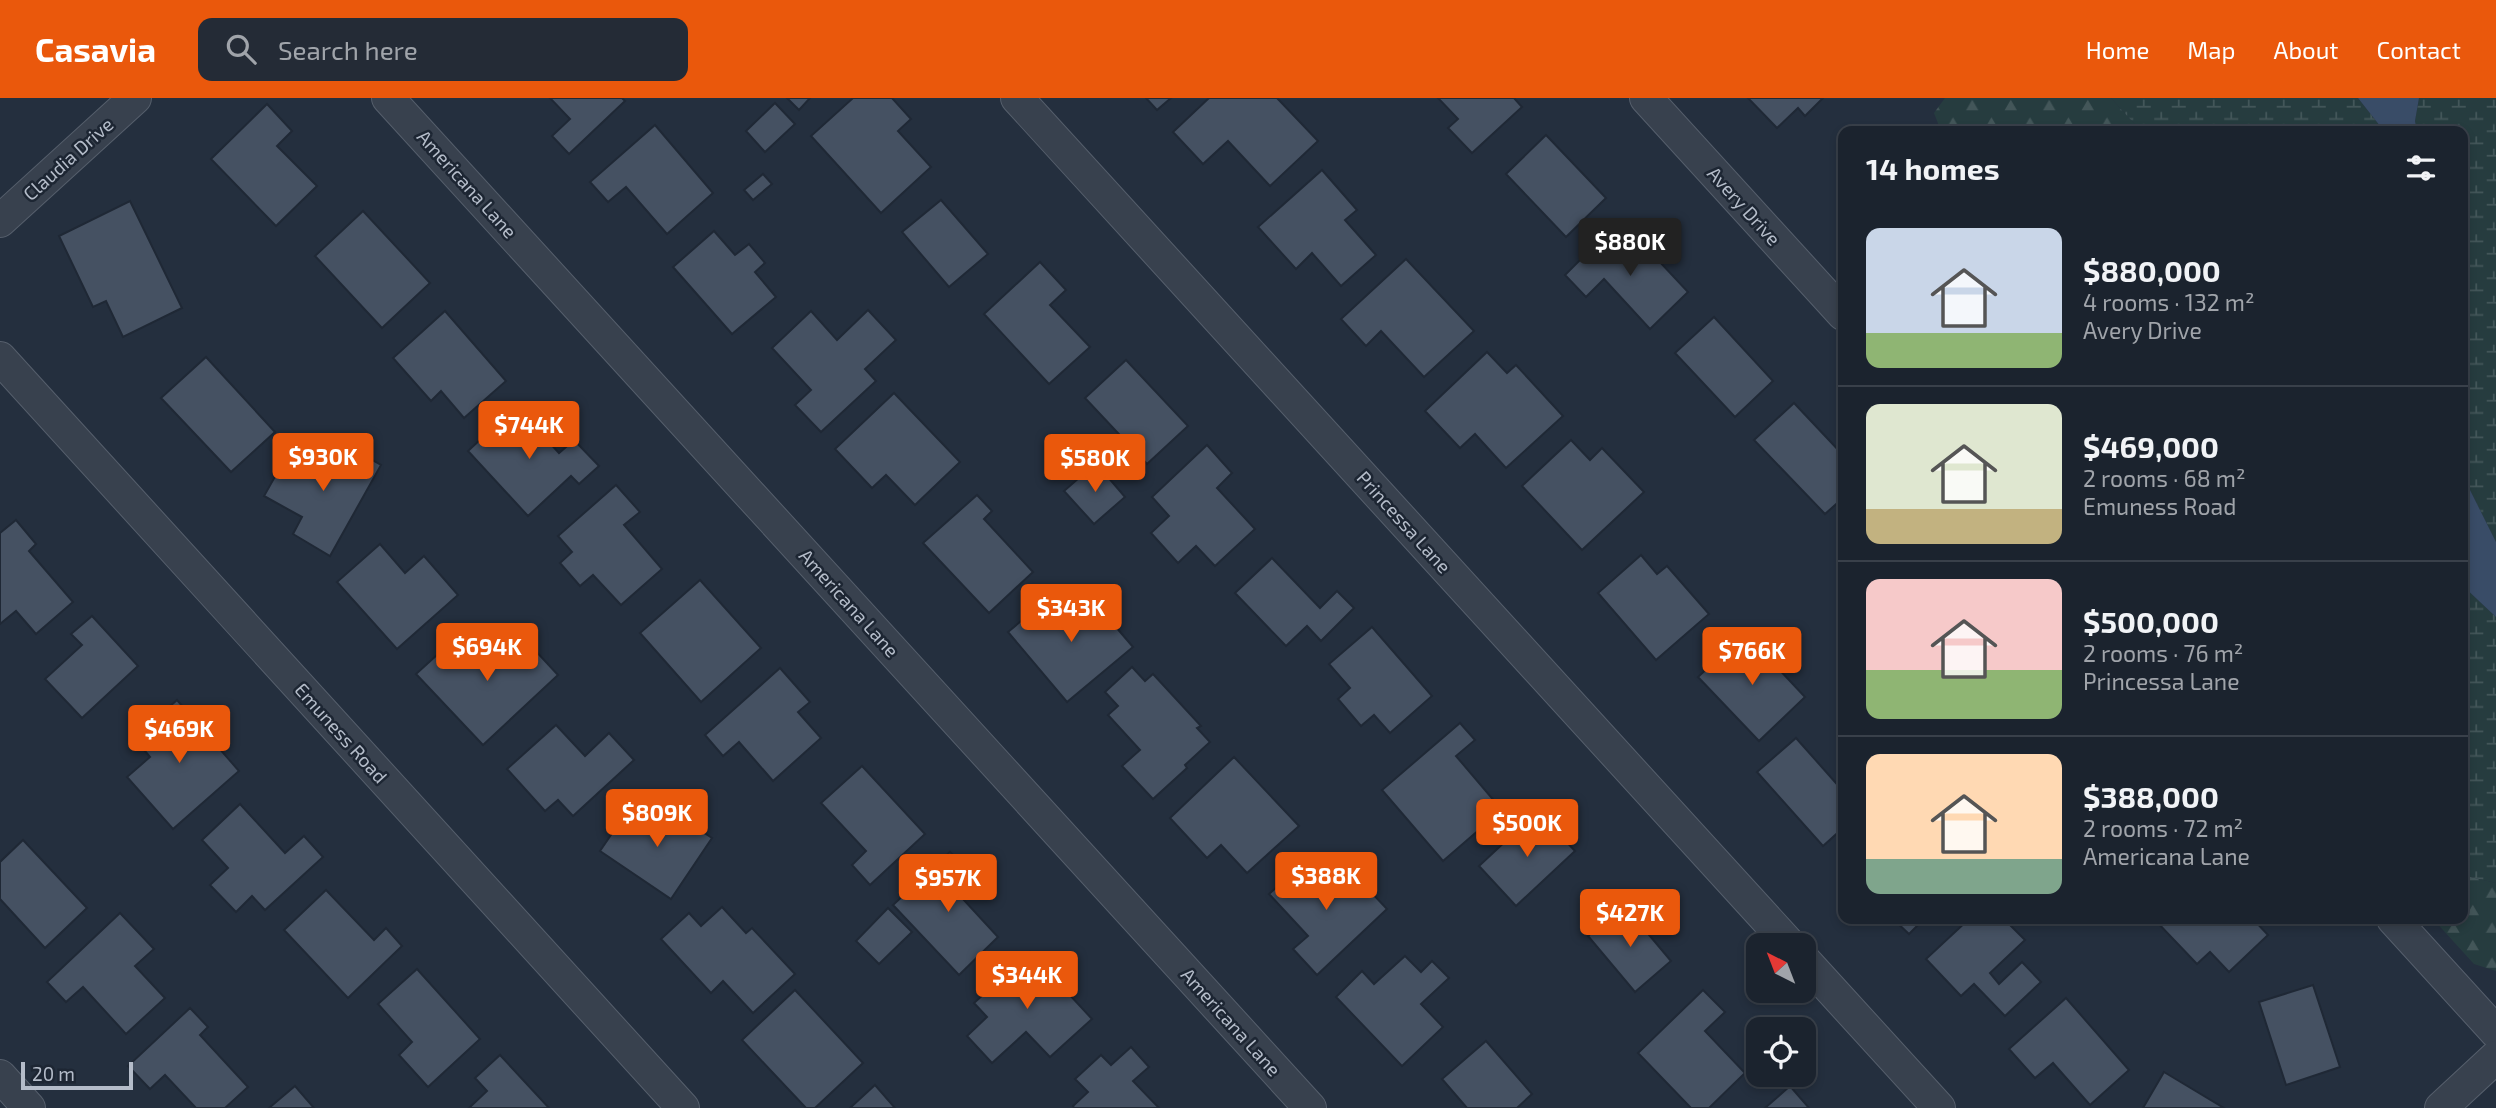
<!DOCTYPE html>
<meta charset="utf-8">
<style>
:root{--surface:#1b232e;--page:#242b36;--text:#f1f3f6;--muted:#a0a4aa;--line:#39404a;--accent:#ea580c}
body{margin:0;font-family:"Exo 2",sans-serif;background:var(--page);color:var(--text);height:100vh;display:flex;flex-direction:column;font-size:26px;white-space:nowrap}
*{box-sizing:border-box;margin:0}
p{font-size:23px;color:var(--muted)}
.icon{flex:none;width:38px;height:38px;fill:none;stroke:currentColor;stroke-width:2;stroke-linecap:round;stroke-linejoin:round}
.map{position:relative;flex:1;overflow:hidden}
.drawer{position:absolute;left:1838px;top:28px;width:630px;height:798px;display:flex;flex-direction:column;background:var(--surface);border-radius:14px;box-shadow:0 4px 10px #0003,0 0 0 2px var(--line)}
.drawer>*{flex:none}
.needle{width:46px;rotate:318deg}
.controls{position:absolute;left:1746px;top:835px;display:grid;gap:14px}
.controls a{display:grid;place-items:center;width:70px;height:70px;border-radius:14px;background:var(--surface);box-shadow:0 4px 10px #0003,0 0 0 2px var(--line);font-size:35px}
.scale{position:absolute;left:21px;bottom:18px;width:112px;box-sizing:border-box;padding-left:7px;border:4px solid #b4bcc9;border-top:0;font-size:19px;line-height:24px;white-space:nowrap;color:#b4bcc9;-webkit-text-stroke:5px #1d2633;paint-order:stroke}
.price{position:absolute;translate:-50% -60px;padding:0 16px;border-radius:7px;background:var(--accent);color:#fff;font-size:23px;line-height:46px;filter:drop-shadow(0 2px 4px #0008)}
.price::after{content:'';position:absolute;left:50%;top:42px;width:21px;height:16px;margin-left:-10px;background:inherit;clip-path:polygon(0 0,100% 0,50% 100%)}
.price.active{background:#222;color:#fff}
ul{padding:0;list-style:none}
li{display:flex;align-items:center;gap:21px;height:175px;padding:0 28px}
li+li{border-top:2px solid var(--line)}
li span{display:grid;place-items:center;flex:none;width:196px;height:140px;border-radius:14px;color:#555}
li>.icon{margin-inline-start:auto}
span .icon{width:84px;height:84px;fill:#fffc;stroke-width:1}
li b{font-size:30px}
h2{display:flex;justify-content:space-between;align-items:center;height:84px;padding:0 28px;font-size:30px}
header{display:flex;align-items:center;gap:42px;box-sizing:border-box;height:98px;padding:0 35px;background:var(--accent);color:#fff}
header strong{font-size:33px}
nav{display:flex;gap:38px;margin-inline-start:auto;font-size:24px}
.search{width:490px;height:63px;background:var(--page);display:flex;align-items:center;gap:18px;box-sizing:border-box;padding:0 24px;border-radius:14px;color:var(--muted);font-size:26px}
.map>svg:first-child{display:block}
.forest{fill:url(#forest-firs)}
.wetland{fill:url(#wetland-marsh)}
.water{fill:#394c67}
.building{fill:#455162;stroke:#1f2835;stroke-width:2}
.lines{fill:none;stroke-linecap:round;stroke-linejoin:round}
.street-casing{stroke:#565f6c;stroke-width:34}
.street{stroke:#38414e;stroke-width:32}
.labels{text-anchor:middle;stroke-width:5;stroke-linejoin:round;paint-order:stroke}
.street-label{font-size:19px;fill:#b4bcc9;stroke:#1d2633}
</style>
<header>
<strong>Casavia</strong>
<div class="search"><svg class="icon" aria-label="search" viewBox="0 0 24 24"><circle cx="10" cy="10" r="6"/><path d="M15 15l6 6"/></svg>Search here</div>
<nav><a>Home</a><a>Map</a><a>About</a><a>Contact</a></nav>
</header>
<div class="map">
<svg width="2496" height="1010" viewBox="0 0 2496 1010">
<defs>
<pattern id="forest-firs" width="22" height="20" patternUnits="userSpaceOnUse" patternTransform="scale(1.75)"><rect width="22" height="20" fill="#263c3f"/><path d="M5 1l3.5 6h-7zM16 11l3.5 6h-7z" fill="#435659"/></pattern>
<pattern id="wetland-marsh" width="20" height="14" patternUnits="userSpaceOnUse" patternTransform="scale(1.75)"><rect width="20" height="14" fill="#263c3f"/><path d="M1 5h8M5 5V1M11 12h8M15 12V8" fill="none" stroke="#435659"/></pattern>
</defs>
<rect width="100%" height="100%" fill="#242f3e"/>
<g class="forest">
<polygon points="1945,0 2111,0 2141,33 1941,33 1934,15"/>
<polygon points="2462,777 2496,785 2496,873 2474,866 2433,821 2462,821"/>
</g>
<g class="wetland">
<polygon points="2111,0 2358,0 2384,33 2141,33"/>
<polygon points="2419,0 2496,0 2496,444 2462,376 2462,33 2417,33 2415,23"/>
<polygon points="2462,487 2496,519 2496,785 2462,777"/>
</g>
<g class="water">
<polygon points="2358,0 2419,0 2415,23 2417,33 2384,33"/>
<polygon points="2462,376 2496,444 2496,519 2462,487"/>
</g>
<g class="building">
<polygon points="550,0 622,0 625,3 569,56 552,38 570,21"/>
<polygon points="787,0 810,0 799,12"/>
<polygon points="853,0 892,0 911,21 898,33 931,69 881,115 811,38"/>
<polygon points="1146,0 1171,0 1157,12"/>
<polygon points="1209,0 1277,0 1318,43 1270,88 1228,43 1203,66 1173,34"/>
<polygon points="1438,0 1514,0 1522,9 1472,55 1448,30 1458,21"/>
<polygon points="1748,0 1823,0 1805,18 1798,10 1777,30"/>
<polygon points="775,5 795,26 765,54 746,33"/>
<polygon points="267,6 292,33 277,48 317,88 276,128 211,61"/>
<polygon points="655,27 713,95 667,136 626,89 608,104 590,84"/>
<polygon points="1546,37 1606,100 1566,139 1506,76"/>
<polygon points="1322,72 1357,112 1345,122 1376,157 1341,188 1312,155 1296,171 1258,129"/>
<polygon points="763,76 772,86 753,102 744,92"/>
<polygon points="941,102 988,156 949,189 902,134"/>
<polygon points="130,103 182,210 123,239 106,203 93,209 59,138"/>
<polygon points="363,113 430,185 382,230 315,158"/>
<polygon points="1628,130 1688,194 1650,231 1604,181 1586,199 1565,177 1590,152 1597,159"/>
<polygon points="714,133 735,157 749,146 765,165 755,174 776,199 732,236 673,169"/>
<polygon points="1406,161 1474,233 1424,279 1381,233 1366,248 1341,221"/>
<polygon points="1040,164 1066,192 1050,207 1090,249 1049,286 984,216"/>
<polygon points="868,212 896,242 865,271 876,283 821,334 795,307 811,292 772,250 811,213 837,242"/>
<polygon points="445,213 506,283 464,320 441,293 431,303 393,260"/>
<polygon points="1714,219 1773,283 1735,319 1675,255"/>
<polygon points="1487,254 1507,275 1516,267 1563,318 1506,370 1475,336 1460,350 1425,313"/>
<polygon points="206,259 275,334 231,374 161,300"/>
<polygon points="1126,262 1188,328 1147,366 1085,300"/>
<polygon points="894,295 960,364 915,407 886,377 872,390 835,351"/>
<polygon points="1794,305 1843,357 1843,400 1825,416 1754,342"/>
<polygon points="516,308 559,355 574,342 599,368 579,386 571,378 528,418 468,353"/>
<polygon points="337,342 381,367 330,458 293,436 302,419 264,398 290,352 321,370"/>
<polygon points="1571,342 1590,362 1602,350 1644,394 1582,452 1522,388"/>
<polygon points="1207,347 1232,375 1217,390 1255,431 1215,468 1196,448 1178,465 1151,435 1169,418 1152,399"/>
<polygon points="1096,365 1125,399 1094,426 1064,393"/>
<polygon points="616,387 640,414 624,427 662,471 621,507 593,477 580,488 560,465 572,454 558,438"/>
<polygon points="977,397 992,413 984,421 1033,474 989,515 923,445"/>
<polygon points="16,422 36,446 29,453 73,504 36,536 16,513 0,526 0,435"/>
<polygon points="380,446 405,475 424,458 458,497 397,551 337,484"/>
<polygon points="1641,457 1657,476 1667,468 1709,516 1656,562 1598,495"/>
<polygon points="1272,460 1320,510 1337,493 1354,510 1321,543 1307,528 1286,548 1235,495"/>
<polygon points="700,482 761,550 701,604 640,535"/>
<polygon points="1086,494 1133,549 1067,604 1008,534 1046,502 1059,517"/>
<polygon points="92,518 138,568 82,620 45,581 82,547 71,536"/>
<polygon points="1372,529 1432,598 1390,635 1374,617 1361,628 1338,601 1350,590 1329,566"/>
<polygon points="1745,535 1805,599 1759,643 1698,579"/>
<polygon points="460,536 488,566 520,536 558,577 483,647 416,576"/>
<polygon points="1132,569 1145,583 1153,576 1201,628 1197,630 1210,644 1185,667 1187,670 1153,701 1122,668 1140,652 1108,617 1118,608 1105,594"/>
<polygon points="780,570 810,604 798,614 821,640 773,683 739,644 723,658 705,637"/>
<polygon points="177,602 239,673 173,731 127,679 150,659 134,640"/>
<polygon points="1460,625 1475,642 1456,658 1502,712 1443,763 1382,692"/>
<polygon points="556,627 585,658 609,635 634,662 573,718 558,702 545,713 507,671"/>
<polygon points="1796,640 1843,693 1843,730 1823,748 1757,674"/>
<polygon points="1234,659 1299,728 1247,775 1221,747 1207,760 1170,720"/>
<polygon points="862,668 925,736 870,787 852,767 866,753 821,705"/>
<polygon points="659,705 712,740 671,801 600,753 626,715 644,728"/>
<polygon points="240,706 285,755 304,738 323,759 265,812 252,798 236,814 210,787 228,770 202,742"/>
<polygon points="1538,713 1575,753 1516,808 1479,768"/>
<polygon points="23,742 87,810 45,850 0,801 0,764"/>
<polygon points="950,754 980,785 963,801 998,839 959,877 893,807"/>
<polygon points="1310,759 1338,788 1352,774 1387,811 1317,877 1293,851 1308,838 1269,796"/>
<polygon points="326,792 374,842 386,830 402,848 348,900 284,832"/>
<polygon points="1624,807 1671,863 1635,894 1588,838"/>
<polygon points="722,809 746,835 752,830 795,876 753,915 723,883 711,895 661,841 689,815 701,828"/>
<polygon points="888,810 912,834 879,866 856,843"/>
<polygon points="120,815 154,851 135,868 165,900 126,936 83,889 66,904 47,884"/>
<polygon points="1893,821 1924,821 1909,836"/>
<polygon points="1969,821 2004,821 2025,842 1990,875 1999,886 2022,864 2041,884 2005,918 1974,886 1961,898 1926,861"/>
<polygon points="2154,821 2253,821 2268,837 2229,874 2210,854 2197,866"/>
<polygon points="1030,854 1092,921 1050,959 1026,934 992,965 967,938 987,919 974,905"/>
<polygon points="1405,858 1421,874 1432,863 1449,880 1421,906 1443,929 1402,968 1336,899 1362,873 1374,886"/>
<polygon points="417,871 480,941 428,989 399,957 412,944 378,906"/>
<polygon points="2313,887 2340,969 2286,987 2259,904"/>
<polygon points="795,892 863,965 815,1010 806,1010 742,942"/>
<polygon points="1703,892 1725,914 1705,933 1745,975 1709,1010 1691,1010 1638,955"/>
<polygon points="2066,900 2129,972 2090,1007 2053,965 2035,980 2009,951"/>
<polygon points="190,910 208,929 200,937 248,989 225,1010 196,1010 165,977 150,991 128,968"/>
<polygon points="1486,943 1532,996 1517,1010 1467,1010 1442,981"/>
<polygon points="1131,949 1149,969 1133,983 1159,1010 1074,1010 1073,1008 1088,994 1075,981 1101,957 1111,967"/>
<polygon points="500,957 549,1010 469,1010 487,993 475,980"/>
<polygon points="2164,974 2224,1010 2143,1010"/>
<polygon points="875,987 895,1010 850,1010"/>
<polygon points="295,988 314,1010 269,1010"/>
<polygon points="1790,988 1809,1010 1765,1010"/>
</g>
<g class="lines">
<defs>
<g id="street">
<polyline points="388,0 1310,1010"/>
<polyline points="1017,0 1790,847"/>
<polyline points="1646,0 1843,216"/>
<polyline points="0,123 135,0"/>
<polyline points="0,260 683,1010"/>
<polyline points="2393,821 2496,934"/>
<polyline points="1804,862 1939,1010"/>
<polyline points="0,978 29,1010"/>
<polyline points="2441,1010 2496,959"/>
</g>
</defs>
<use href="#street" class="street-casing"/>
<use href="#street" class="street"/>
</g>
<g class="labels">
<g class="street-label">
<text transform="translate(68 61) rotate(-42)" y="7">Claudia Drive</text>
<text transform="translate(467 86) rotate(48)" y="7">Americana Lane</text>
<text transform="translate(1744 108) rotate(48)" y="7">Avery Drive</text>
<text transform="translate(1404 424) rotate(48)" y="7">Princessa Lane</text>
<text transform="translate(849 505) rotate(48)" y="7">Americana Lane</text>
<text transform="translate(341 635) rotate(48)" y="7">Emuness Road</text>
<text transform="translate(1231 924) rotate(48)" y="7">Americana Lane</text>
</g>
</g>
</svg>
<div class="controls">
<a><svg class="needle" viewBox="-14 -14 28 28"><path d="M0-13l5 13h-10z" fill="#e53935"/><path d="M0 13l5-13h-10z" fill="#a0a4aa"/></svg></a>
<a><svg class="icon" aria-label="locate" viewBox="0 0 24 24"><circle cx="12" cy="12" r="6"/><path d="M12 2v4M12 18v4M2 12h4M18 12h4"/></svg></a>
</div>
<div class="scale">20 m</div>
<b class="price active" style="left:1630px;top:180px">$880K</b>
<b class="price" style="left:529px;top:363px">$744K</b>
<b class="price" style="left:323px;top:395px">$930K</b>
<b class="price" style="left:1095px;top:396px">$580K</b>
<b class="price" style="left:1071px;top:546px">$343K</b>
<b class="price" style="left:487px;top:585px">$694K</b>
<b class="price" style="left:1752px;top:589px">$766K</b>
<b class="price" style="left:179px;top:667px">$469K</b>
<b class="price" style="left:657px;top:751px">$809K</b>
<b class="price" style="left:1527px;top:761px">$500K</b>
<b class="price" style="left:1326px;top:814px">$388K</b>
<b class="price" style="left:948px;top:816px">$957K</b>
<b class="price" style="left:1630px;top:851px">$427K</b>
<b class="price" style="left:1027px;top:913px">$344K</b>
<section class="drawer">
<h2>14 homes<svg class="icon" aria-label="filters" viewBox="0 0 24 24"><path d="M4 7h16M4 17h16"/><circle cx="9" cy="7" r="2"/><circle cx="15" cy="17" r="2"/></svg></h2>
<ul>
<li><span style="background:linear-gradient(#c9d6e8 75%,#8fb573 0)"><svg class="icon" aria-label="home" viewBox="0 0 24 24"><path d="M3 11l9-7 9 7M6 9v11h12V9"/></svg></span><div><b>$880,000</b><p>4 rooms · 132 m²</p><p>Avery Drive</p></div></li>
<li><span style="background:linear-gradient(#dfe7d0 75%,#c2b280 0)"><svg class="icon" aria-label="home" viewBox="0 0 24 24"><path d="M3 11l9-7 9 7M6 9v11h12V9"/></svg></span><div><b>$469,000</b><p>2 rooms · 68 m²</p><p>Emuness Road</p></div></li>
<li><span style="background:linear-gradient(#f6c9c9 65%,#8fb573 0)"><svg class="icon" aria-label="home" viewBox="0 0 24 24"><path d="M3 11l9-7 9 7M6 9v11h12V9"/></svg></span><div><b>$500,000</b><p>2 rooms · 76 m²</p><p>Princessa Lane</p></div></li>
<li><span style="background:linear-gradient(#ffd9b3 75%,#7fa58c 0)"><svg class="icon" aria-label="home" viewBox="0 0 24 24"><path d="M3 11l9-7 9 7M6 9v11h12V9"/></svg></span><div><b>$388,000</b><p>2 rooms · 72 m²</p><p>Americana Lane</p></div></li>
</ul>
</section>
</div>
